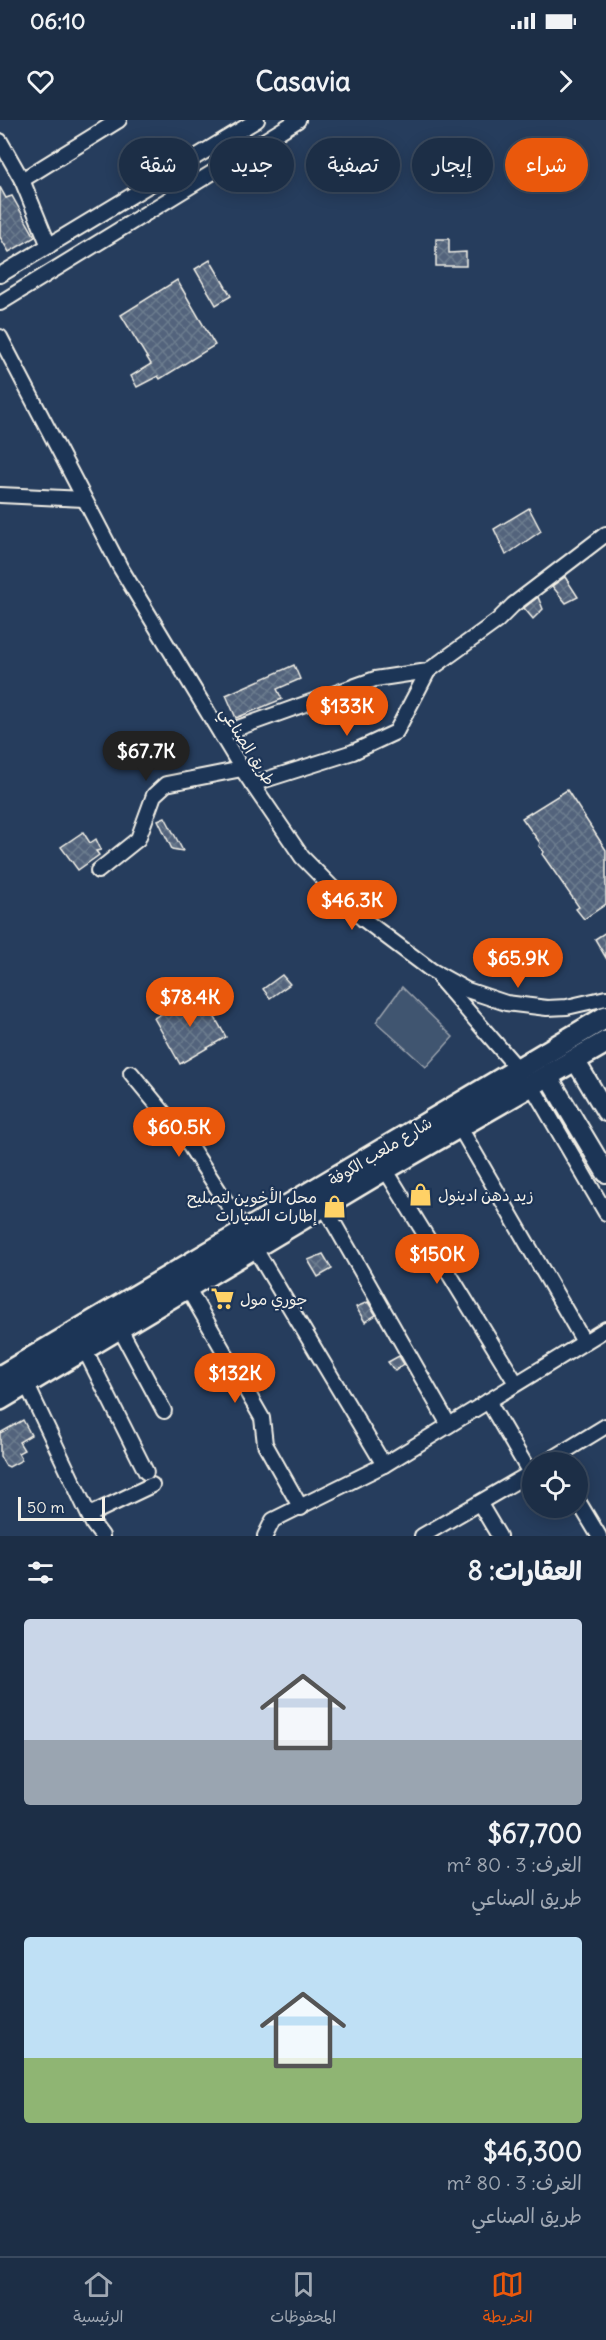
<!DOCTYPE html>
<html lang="ar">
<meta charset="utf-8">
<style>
:root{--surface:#1c2e46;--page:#25364d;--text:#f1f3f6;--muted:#a0a8b3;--line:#3a4a5f;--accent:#ea580c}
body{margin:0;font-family:Delius,"Playpen Sans Arabic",sans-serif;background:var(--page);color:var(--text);direction:rtl;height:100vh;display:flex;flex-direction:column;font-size:22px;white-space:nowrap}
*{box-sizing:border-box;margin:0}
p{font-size:20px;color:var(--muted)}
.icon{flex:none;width:33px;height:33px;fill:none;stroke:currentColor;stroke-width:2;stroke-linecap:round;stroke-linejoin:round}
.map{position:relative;height:1416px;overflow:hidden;direction:ltr}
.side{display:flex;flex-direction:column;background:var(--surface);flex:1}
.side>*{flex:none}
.banner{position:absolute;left:18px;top:18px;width:570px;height:54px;direction:rtl;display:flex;gap:12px}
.fabs{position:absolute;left:522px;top:1332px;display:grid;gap:12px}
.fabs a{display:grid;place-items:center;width:66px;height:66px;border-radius:50%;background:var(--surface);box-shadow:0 3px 15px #0003,0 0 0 2px var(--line);font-size:30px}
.scale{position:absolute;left:18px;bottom:15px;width:87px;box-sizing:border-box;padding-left:6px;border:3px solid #f4f1e8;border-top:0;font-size:16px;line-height:21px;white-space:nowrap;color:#f4f1e8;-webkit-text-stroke:4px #1d3557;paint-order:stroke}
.price{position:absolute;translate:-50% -51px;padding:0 14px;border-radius:21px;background:var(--accent);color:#fff;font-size:20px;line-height:39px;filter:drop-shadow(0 2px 3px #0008)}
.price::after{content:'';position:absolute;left:50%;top:36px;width:18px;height:14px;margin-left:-9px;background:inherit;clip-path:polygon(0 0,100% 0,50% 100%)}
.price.selected{background:#222;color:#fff}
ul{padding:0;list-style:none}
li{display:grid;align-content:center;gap:12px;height:318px;padding:0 24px}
li span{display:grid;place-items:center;height:186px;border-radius:6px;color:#555}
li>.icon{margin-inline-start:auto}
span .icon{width:108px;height:108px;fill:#fffc;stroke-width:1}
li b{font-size:26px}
h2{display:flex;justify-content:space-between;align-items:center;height:72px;padding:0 24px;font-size:26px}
.chip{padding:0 21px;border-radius:27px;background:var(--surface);box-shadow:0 3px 15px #0003,0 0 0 2px var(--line);font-size:21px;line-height:54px}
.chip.selected{background:var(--accent);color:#fff}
.status{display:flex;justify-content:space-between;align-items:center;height:42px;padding:0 30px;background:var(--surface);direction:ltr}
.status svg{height:16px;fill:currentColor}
header{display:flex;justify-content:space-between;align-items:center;height:78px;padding:0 24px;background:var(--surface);font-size:27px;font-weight:700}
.dock{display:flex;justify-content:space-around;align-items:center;height:84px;border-top:2px solid var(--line);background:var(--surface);font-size:16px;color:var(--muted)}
.dock a{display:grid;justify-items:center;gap:3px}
.dock .selected{color:var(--accent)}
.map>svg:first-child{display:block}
.pitch{fill:#40546f;stroke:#9aa2ac;stroke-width:1.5}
.building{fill:url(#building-cross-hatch);stroke:#f4f1e8;stroke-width:1.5}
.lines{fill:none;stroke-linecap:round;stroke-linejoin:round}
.street-casing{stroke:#f4f1e8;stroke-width:18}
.secondary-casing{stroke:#f4f1e8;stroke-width:22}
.primary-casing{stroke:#f4f1e8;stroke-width:26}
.street{stroke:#1d3557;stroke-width:14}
.secondary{stroke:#1d3557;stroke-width:18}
.primary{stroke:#1d3557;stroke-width:21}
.labels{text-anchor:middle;stroke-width:4.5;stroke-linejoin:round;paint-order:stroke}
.street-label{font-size:16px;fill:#f4f1e8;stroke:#1d3557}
.poi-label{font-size:16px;fill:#f4f1e8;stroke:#1d3557;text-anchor:start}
</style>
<div class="status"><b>06:10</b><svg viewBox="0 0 49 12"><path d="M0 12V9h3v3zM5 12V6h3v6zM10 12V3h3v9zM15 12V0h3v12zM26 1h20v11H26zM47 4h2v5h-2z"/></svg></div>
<header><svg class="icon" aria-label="forward" viewBox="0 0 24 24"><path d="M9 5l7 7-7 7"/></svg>Casavia<svg class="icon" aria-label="heart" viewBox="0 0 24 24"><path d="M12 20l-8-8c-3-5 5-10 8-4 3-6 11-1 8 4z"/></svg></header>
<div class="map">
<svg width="606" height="1416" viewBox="0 0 606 1416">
<defs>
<pattern id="building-cross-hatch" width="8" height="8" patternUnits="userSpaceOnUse" patternTransform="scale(1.5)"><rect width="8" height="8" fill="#52647b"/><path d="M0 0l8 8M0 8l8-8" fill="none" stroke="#6c7b8e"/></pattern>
</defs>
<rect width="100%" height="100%" fill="#263d5d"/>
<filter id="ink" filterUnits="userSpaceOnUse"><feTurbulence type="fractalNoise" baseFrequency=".0167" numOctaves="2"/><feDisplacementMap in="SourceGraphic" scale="12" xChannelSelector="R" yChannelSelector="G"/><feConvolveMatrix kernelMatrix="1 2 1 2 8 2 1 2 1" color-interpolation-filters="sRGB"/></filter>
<g filter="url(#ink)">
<polygon class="pitch" points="402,867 453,917 426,947 376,902"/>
<g class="building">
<polygon points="0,67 6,78 12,76 35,117 9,132 0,117"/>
<polygon points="436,119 449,119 449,133 466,132 466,146 436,146"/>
<polygon points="210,140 231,176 216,185 195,149"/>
<polygon points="177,160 215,225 160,259 158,256 137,267 131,256 151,244 121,195"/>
<polygon points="529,388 541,411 506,435 494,409"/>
<polygon points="565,457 578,477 566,483 552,466"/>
<polygon points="538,477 543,489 533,499 524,488"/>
<polygon points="294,545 300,559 277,569 282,579 236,598 226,575"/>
<polygon points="567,670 606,730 606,784 584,799 576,789 579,787 542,734 544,732 539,726 540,723 522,698"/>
<polygon points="165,697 183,731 172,729 158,700"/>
<polygon points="83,712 90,723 96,719 101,730 96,731 99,735 78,750 61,727"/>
<polygon points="606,812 606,838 595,819"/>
<polygon points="282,855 290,864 270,878 263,869"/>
<polygon points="200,871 226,917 180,944 154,898"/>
<polygon points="323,1134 332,1149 318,1157 308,1140"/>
<polygon points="368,1182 376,1195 365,1202 356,1187"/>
<polygon points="399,1236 404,1244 395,1251 388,1242"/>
<polygon points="23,1300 31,1315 19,1322 24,1330 18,1333 22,1340 9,1347 5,1345 0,1336 0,1313"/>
</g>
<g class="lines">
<defs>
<g id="street">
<polyline points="0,21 22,60 49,126"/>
<polyline points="22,60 119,0"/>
<polyline points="0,155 257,0"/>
<polyline points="0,183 298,0"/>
<polyline points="0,217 120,447 242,649 302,737 363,799 431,850 467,870 506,883 547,888 567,887 606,878"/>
<polyline points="0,375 84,379"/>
<polyline points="221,614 375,559 428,551 497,501 513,485 606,414"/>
<polyline points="252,664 353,632 396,612 428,551"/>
<polyline points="98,751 138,719 154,675 166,664 242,649"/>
<polyline points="441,860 518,949"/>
<polyline points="131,953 186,1020 245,1111"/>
<polyline points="532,966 606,1093"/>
<polyline points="459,1006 584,1222"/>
<polyline points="385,1049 516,1263"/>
<polyline points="324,1086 449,1305"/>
<polyline points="254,1127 384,1345"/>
<polyline points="187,1167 262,1298 265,1324 301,1388"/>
<polyline points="119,1207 164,1291"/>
<polyline points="84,1228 146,1352"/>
<polyline points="26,1263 93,1404 102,1416"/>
<polyline points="488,1281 530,1353"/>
<polyline points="547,1342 606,1306"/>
<polyline points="578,1381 599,1416"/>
<polyline points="480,1384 499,1416"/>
<polyline points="89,1395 152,1365"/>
<polyline points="265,1416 273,1400 384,1345 606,1209"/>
<polyline points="422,1416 532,1352"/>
</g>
<g id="secondary">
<polyline points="575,940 606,992"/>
<polyline points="548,956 606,1053"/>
</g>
<g id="primary">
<polyline points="0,1257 606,897"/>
<polyline points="0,1279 385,1049 606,922"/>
</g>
</defs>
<use href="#street" class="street-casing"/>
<use href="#secondary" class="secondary-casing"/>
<use href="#primary" class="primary-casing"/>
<use href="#street" class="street"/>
<use href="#secondary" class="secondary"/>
<use href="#primary" class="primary"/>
</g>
</g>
<defs>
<symbol id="shop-bare" viewBox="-9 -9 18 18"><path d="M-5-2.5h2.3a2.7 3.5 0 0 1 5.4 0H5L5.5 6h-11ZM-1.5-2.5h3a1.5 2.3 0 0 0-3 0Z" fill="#ffd166" stroke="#1d3557" stroke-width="2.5" paint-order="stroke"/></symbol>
<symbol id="supermarket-bare" viewBox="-9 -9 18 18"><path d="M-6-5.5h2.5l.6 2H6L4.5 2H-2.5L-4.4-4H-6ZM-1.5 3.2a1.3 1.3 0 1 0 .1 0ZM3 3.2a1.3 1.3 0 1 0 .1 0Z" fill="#ffd166" stroke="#1d3557" stroke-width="2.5" paint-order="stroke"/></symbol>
</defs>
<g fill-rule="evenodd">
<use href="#shop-bare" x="404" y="1058" width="33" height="33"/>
<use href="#shop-bare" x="318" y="1070" width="33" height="33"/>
<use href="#supermarket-bare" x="206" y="1162" width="33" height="33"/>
</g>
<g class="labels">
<g class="street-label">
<text transform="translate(248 626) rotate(58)" y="6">طريق الصناعي</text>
<text transform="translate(380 1031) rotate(-31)" y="6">شارع ملعب الكوفة</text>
</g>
<g class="poi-label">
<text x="438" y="1081">زيد دهن ادينول</text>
<text x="317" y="1083" text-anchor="end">محل الأخوين لتصليح<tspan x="317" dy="18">إطارات السيارات</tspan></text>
<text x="240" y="1185">جوري مول</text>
</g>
</g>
</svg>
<div class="fabs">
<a><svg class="icon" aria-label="locate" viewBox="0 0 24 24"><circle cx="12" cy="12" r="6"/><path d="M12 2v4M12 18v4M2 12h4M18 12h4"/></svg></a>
</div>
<div class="scale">50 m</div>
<b class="price" style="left:347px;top:617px">$133K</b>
<b class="price selected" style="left:146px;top:662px">$67.7K</b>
<b class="price" style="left:352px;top:811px">$46.3K</b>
<b class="price" style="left:518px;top:869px">$65.9K</b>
<b class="price" style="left:190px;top:908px">$78.4K</b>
<b class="price" style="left:179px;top:1038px">$60.5K</b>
<b class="price" style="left:437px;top:1165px">$150K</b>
<b class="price" style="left:235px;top:1284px">$132K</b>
<div class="banner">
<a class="chip selected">شراء</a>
<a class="chip">إيجار</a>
<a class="chip">تصفية</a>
<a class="chip">جديد</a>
<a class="chip">شقة</a>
</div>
</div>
<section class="side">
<h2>العقارات: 8<svg class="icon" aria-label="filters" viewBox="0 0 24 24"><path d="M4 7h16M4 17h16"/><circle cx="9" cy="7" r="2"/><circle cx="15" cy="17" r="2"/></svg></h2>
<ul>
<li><span style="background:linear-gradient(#c9d6e8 65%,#9aa5b1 0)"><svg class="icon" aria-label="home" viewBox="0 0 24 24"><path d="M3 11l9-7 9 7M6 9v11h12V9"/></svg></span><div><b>$67,700</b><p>الغرف: 3 · 80 m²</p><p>طريق الصناعي</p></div></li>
<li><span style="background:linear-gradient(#bfe0f5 65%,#8fb573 0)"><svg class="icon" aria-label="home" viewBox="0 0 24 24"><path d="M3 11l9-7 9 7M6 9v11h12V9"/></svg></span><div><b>$46,300</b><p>الغرف: 3 · 80 m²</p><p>طريق الصناعي</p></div></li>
</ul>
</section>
<nav class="dock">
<a class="selected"><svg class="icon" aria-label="map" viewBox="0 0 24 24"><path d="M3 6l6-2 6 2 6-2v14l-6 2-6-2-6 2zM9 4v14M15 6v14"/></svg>الخريطة</a>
<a><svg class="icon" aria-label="saved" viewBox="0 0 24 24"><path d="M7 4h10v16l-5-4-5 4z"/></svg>المحفوظات</a>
<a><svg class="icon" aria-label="home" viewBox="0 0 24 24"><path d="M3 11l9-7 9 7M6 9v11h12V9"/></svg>الرئيسية</a>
</nav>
